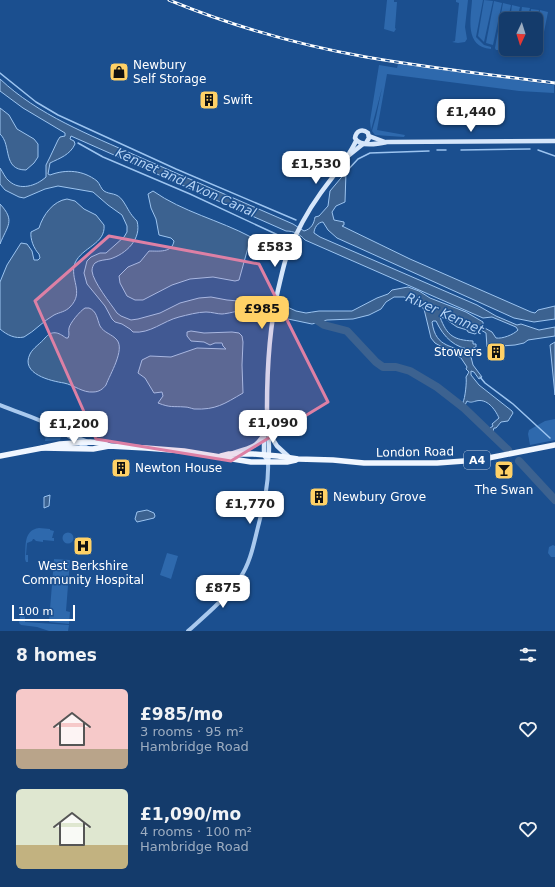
<!DOCTYPE html>
<meta charset="utf-8">
<style>
:root{--surface:#143b6b;--page:#1d4271;--text:#f1f3f6;--muted:#9dadc1;--line:#33557e;--accent:#ffd166}
body{margin:0;font-family:"DejaVu Sans",sans-serif;background:var(--page);color:var(--text);height:100vh;display:flex;flex-direction:column;font-size:15px;white-space:nowrap}
*{box-sizing:border-box;margin:0}
p{font-size:13px;color:var(--muted)}
.icon{flex:none;width:22px;height:22px;fill:none;stroke:currentColor;stroke-width:2;stroke-linecap:round;stroke-linejoin:round}
.map{position:relative;height:631px;overflow:hidden}
.sheet{display:flex;flex-direction:column;background:var(--surface);flex:1}
.sheet>*{flex:none}
.needle{width:26px;rotate:184deg}
.fabs{position:absolute;left:499px;top:12px;display:grid;gap:8px}
.fabs a{display:grid;place-items:center;width:44px;height:44px;border-radius:6px;background:var(--surface);box-shadow:0 2px 6px #0003,0 0 0 1px var(--line);font-size:20px}
.scale{position:absolute;left:12px;bottom:10px;width:63px;box-sizing:border-box;padding-left:4px;border:2px solid #fff;border-top:0;font-size:11px;line-height:14px;white-space:nowrap;color:#fff;-webkit-text-stroke:3px #1b4f8f;paint-order:stroke}
.price{position:absolute;translate:-50% -34px;padding:0 9px;border-radius:8px;background:#fff;color:#222;font-size:13px;line-height:26px;filter:drop-shadow(0 1px 2px #0008)}
.price::after{content:'';position:absolute;left:50%;top:24px;width:12px;height:9px;margin-left:-6px;background:inherit;clip-path:polygon(0 0,100% 0,50% 100%)}
.price.current{background:var(--accent);color:#111}
ul{padding:0;list-style:none}
li{display:flex;align-items:center;gap:12px;height:100px;padding:0 16px}
li span{display:grid;place-items:center;flex:none;width:112px;height:80px;border-radius:6px;color:#555}
li>.icon{margin-inline-start:auto}
span .icon{width:48px;height:48px;fill:#fffc;stroke-width:1}
li b{font-size:17px}
h2{display:flex;justify-content:space-between;align-items:center;height:48px;padding:0 16px;font-size:17px}
.map>svg:first-child{display:block}
.green{fill:#2e69ad}
.water{fill:#3c6290;stroke:#9cc4f0;fill-rule:evenodd}
.lines{fill:none;stroke-linecap:round;stroke-linejoin:round}
.stream{stroke:#9cc4f0;stroke-width:1.5}
.river{stroke:#3c6290;stroke-width:8}
.tertiary{stroke:#a9c9ee;stroke-width:4}
.secondary{stroke:#d6e6fa;stroke-width:4.5}
.primary{stroke:#f0f6ff;stroke-width:5.5}
.rail-casing{stroke:#fff;stroke-width:3}
.rail{stroke:#1b4f8f;stroke-width:1.5;stroke-dasharray:4.5;stroke-linecap:butt}
.marked{fill:#dd80a5;fill-opacity:0.2;stroke:#dd80a5;stroke-width:3;stroke-linejoin:round}
.labels{text-anchor:middle;stroke-width:3;stroke-linejoin:round;paint-order:stroke}
.shield{fill:#1b4f8f;stroke:#bbcadd;stroke-width:1}
.shield-label{font-size:11px;font-weight:bold;fill:#fff}
.poi-label{font-size:12px;fill:#fff;stroke:#1b4f8f;text-anchor:start}
.street-label{font-size:12px;fill:#fff;stroke:#1b4f8f}
.water-label{font-size:13px;font-style:italic;fill:#b5d3f5;stroke:#1b4f8f}
</style>
<div class="map">
<svg width="555" height="631" viewBox="0 0 555 631">
<rect width="100%" height="100%" fill="#1b4f8f"/>
<g class="green">
<polygon points="387,0 394,0 394,2 397,2 395,28 396,29 394,32 384,29"/>
<polygon points="456,0 468,0 465,27 467,39 465,42 458,43 452,42 455,41 459,3 456,2"/>
<path d="M472 0H483L476 37 484 45 491 47V49C464 47 471 18 472 0Z"/>
<polygon points="484,0 493,1 484,42 478,36"/>
<polygon points="494,1 502,3 493,45 486,43"/>
<polygon points="503,3 511,5 508,19 506,19 506,27 502,48 500,50 496,50 495,48"/>
<polygon points="512,5 520,7 517,19 510,19"/>
<polygon points="522,7 530,8 527,19 520,19"/>
<polygon points="531,9 539,10 536,22 536,19 530,19"/>
<polygon points="540,10 548,12 540,52 537,55 533,54 533,49 536,49 536,35"/>
<polygon points="398,64 554,85 554,93 519,91 387,74 377,130 405,135 404,137 375,135 372,131 376,117 382,88 371,130 370,121 379,65 397,68"/>
<polygon points="555,419 555,440 530,445 528,434 529,430 545,421"/>
<polygon points="47,426 60,434 61,437 60,440 45,441"/>
<path d="M39 528 50 529V530L54 531 52 538H54V541L43 540V542L36 541 34 539H33L32 541 27 543 26 555H28V562H26L25 559C26 547 23 530 39 528Z"/>
<circle cx="68" cy="538" r="5.5"/>
<polygon points="553,545 555,546 555,557 551,557 548,553 549,547"/>
<polygon points="167,553 178,556 171,579 160,575"/>
<polygon points="54,559 70,560 66,611 70,612 69,624 49,622"/>
<polygon points="20,616 25,616 25,622 69,625 68,631 49,631 37,627 21,625 19,623"/>
</g>
<g class="water">
<path d="M0 79C38 115 90 135 137 156 189 179 241 201 293 224L304 231C311 229 314 224 315 217L319 216 328 206 330 191 346 172 345 202 336 206 332 212 334 220 344 222V225L342 226 410 259 531 312 535 313 538 310 555 306V319L534 322 514 318 337 238 328 230 323 222C318 222 314 228 314 233L320 237 477 305 496 316 517 325 521 324 539 330 555 327V336L528 340 524 343 515 345 487 347 486 333 481 330 475 334 468 332 467 330 457 327 444 318 440 317C447 336 454 340 473 341V344H476V347L473 348V350C455 348 444 338 436 321H433L432 322C436 350 453 343 471 357L473 365 482 377 479 379 474 372 471 371V375L479 385 512 411 513 413 508 421 501 422 496 428H494L493 431 490 428 493 426 492 424 499 418C495 409 487 398 476 401 472 402 471 403 467 401L465 405 463 402C465 399 467 381 466 377L469 372 466 369 467 367 461 358 435 343 431 338 424 309 420 306 404 297H394L386 302 381 309 369 315 353 319 327 320 312 324 264 314C251 305 235 313 222 314 217 314 212 312 206 312 198 312 187 315 179 317 163 321 150 334 133 332L130 329 122 324 115 322 112 319 105 306 87 284 84 273 87 261 91 257 100 253H106L124 237 127 232V226L122 215 108 205 93 192 58 186 45 189 24 198 19 197 5 190 0 184V168C3 172 5 178 9 181 20 191 36 186 46 177V165L50 157 58 140 60 137 65 136V133L23 108 0 91ZM71 136 286 231C294 231 300 234 305 240L483 318 492 317 516 327 518 330C513 335 502 339 496 338L492 332 483 327V322L466 312 430 298 419 291 408 287 392 290 388 294 377 298 352 311H319L306 313 296 311 283 305 227 300 211 297 199 298 180 303 160 313 138 319 131 320 121 316 117 313C111 304 93 282 92 271 92 268 93 265 95 263 99 260 105 260 110 259 126 254 142 239 137 221 129 213 129 210 123 201 117 192 110 195 104 191 101 189 100 184 97 181 83 170 66 169 50 175L48 174 50 163C60 158 70 155 75 144L74 141 70 139Z"/>
<path d="M0 108 9 115 17 129 34 139 38 144V157L34 163 26 170C2 170 12 145 0 134Z"/>
<path d="M153 191C183 212 219 220 251 237L239 280 235 281 213 277 190 279 172 285 143 300H135L127 296 120 283 119 276 128 267 140 262 149 251C159 251 172 253 174 241L171 238 159 235 156 219 151 208 148 194Z"/>
<path d="M67 199 75 201 84 209 96 215 104 225C106 244 82 247 75 263 69 279 85 292 70 307 65 312 60 312 54 315 43 321 35 331 24 337 15 339 7 335 0 329V282L7 265 21 243 27 244 32 251 34 260H38L40 258 39 254C34 249 30 239 31 232L39 228C43 215 53 201 67 199Z"/>
<path d="M0 204C16 221 7 226 0 244Z"/>
<path d="M85 308H89C97 311 97 319 100 326 104 333 112 334 117 340 125 350 110 374 106 385 103 389 99 392 93 392 83 393 74 385 64 383 51 381 20 374 30 354 33 348 41 343 45 338 52 330 58 332 66 338H68C70 334 68 332 69 328 70 323 80 311 85 308Z"/>
<path d="M191 331 204 333 232 332 239 333 242 336 243 342 242 365 243 393C224 404 216 410 194 409 190 408 188 407 185 407 172 406 171 408 158 403L163 396 162 392 154 393 145 378 138 373 142 360 150 356 171 357 197 348 226 349 223 346 222 343H215L210 345 204 342 191 341 187 336V332Z"/>
<polygon points="555,342 555,395 550,345"/>
<polygon points="50,495 49,506 44,508 44,497"/>
<polygon points="147,510 154,513 155,516 154,518 137,522 135,519 137,512"/>
</g>
<g class="lines">
<g class="stream">
<polyline points="0,73 36,102 58,115 176,169 296,220"/>
<polyline points="78,143 103,157 190,194 278,235"/>
<polyline points="437,150 446,150"/>
<polyline points="461,150 530,149"/>
<polyline points="538,150 555,156"/>
<polyline points="345,173 358,159 370,153 429,151"/>
<polyline points="480,377 485,383 513,404 550,438"/>
</g>
<g class="river">
<polyline points="312,317 324,325 347,331 376,362 383,367 396,367 410,371 437,387 464,408 508,450"/>
<polyline points="519,461 555,500"/>
</g>
<g class="tertiary">
<path d="M0 405C19 413 38 418 56 428 67 434 76 442 88 448"/>
<polyline points="65,433 89,442"/>
<path d="M188 631C206 615 226 598 240 578 251 562 254 542 259 523 264 503 269 483 268 462"/>
</g>
<g class="secondary">
<polyline points="369,136 385,142"/>
<path d="M366 143 369 138 368 133C362 128 356 131 355 138 359 147 378 144 387 142L555 141"/>
<polyline points="348,156 363,144"/>
<polyline points="270,435 277,446 290,458"/>
<polyline points="264,436 264,455 266,458"/>
<path d="M233 453C253 446 256 449 267 429"/>
<path d="M268 462C271 444 267 426 267 408 267 368 269 329 278 290 281 278 283 267 287 255 296 233 307 212 320 194 333 176 347 160 356 141"/>
</g>
<g class="primary">
<polyline points="42,448 93,449 109,446 146,448 184,451 251,462 287,462 296,460"/>
<polyline points="0,456 42,448 60,444 90,442 103,443 109,446"/>
<polyline points="221,456 229,454 253,454 278,456 298,459 333,460 364,463 437,463 478,460 555,445"/>
</g>
<defs>
<path id="rail" d="M169 0C232 26 299 45 366 57 429 68 492 75 555 83"/>
</defs>
<use href="#rail" class="rail-casing"/>
<use href="#rail" class="rail"/>
</g>
<path class="marked" d="M109 236 259 264 328 402 231 461 96 439 35 301Z"/>
<defs>
<symbol id="shop-square" viewBox="-11 -11 22 22"><rect x="-9" y="-9" width="18" height="18" rx="4" fill="#ffd166" stroke="#1b4f8f"/><path d="M-5-2.5h2.3a2.7 3.5 0 0 1 5.4 0H5L5.5 6h-11ZM-1.5-2.5h3a1.5 2.3 0 0 0-3 0Z" fill="#111"/></symbol>
<symbol id="building-square" viewBox="-11 -11 22 22"><rect x="-9" y="-9" width="18" height="18" rx="4" fill="#ffd166" stroke="#1b4f8f"/><path d="M-4-6H4V6H1V3H-1V6H-4ZM-2.5-4.3h1.7v1.8h-1.7ZM.8-4.3h1.7v1.8H.8ZM-2.5-1h1.7V.8h-1.7ZM.8-1h1.7V.8H.8Z" fill="#111"/></symbol>
<symbol id="bar-square" viewBox="-11 -11 22 22"><rect x="-9" y="-9" width="18" height="18" rx="4" fill="#ffd166" stroke="#1b4f8f"/><path d="M-6-5H6L.8 .8V4.5H3.5V6h-7V4.5H-.8V.8Z" fill="#111"/></symbol>
<symbol id="hospital-square" viewBox="-11 -11 22 22"><rect x="-9" y="-9" width="18" height="18" rx="4" fill="#ffd166" stroke="#1b4f8f"/><path d="M-5-5h3v3.5h4V-5h3V5h-3V1.5h-4V5h-3Z" fill="#111"/></symbol>
</defs>
<g fill-rule="evenodd">
<use href="#shop-square" x="108" y="61" width="22" height="22"/>
<use href="#building-square" x="198" y="89" width="22" height="22"/>
<use href="#building-square" x="485" y="341" width="22" height="22"/>
<use href="#building-square" x="110" y="457" width="22" height="22"/>
<use href="#bar-square" x="493" y="459" width="22" height="22"/>
<use href="#building-square" x="308" y="486" width="22" height="22"/>
<use href="#hospital-square" x="72" y="535" width="22" height="22"/>
</g>
<g class="labels">
<rect class="shield" x="464" y="451" width="26" height="18" rx="3"/>
<g class="shield-label">
<text x="477" y="464">A4</text>
</g>
<g class="poi-label">
<text x="133" y="69">Newbury<tspan x="133" dy="14">Self Storage</tspan></text>
<text x="223" y="104">Swift</text>
<text x="482" y="356" text-anchor="end">Stowers</text>
<text x="135" y="472">Newton House</text>
<text x="504" y="494" text-anchor="middle">The Swan</text>
<text x="333" y="501">Newbury Grove</text>
<text x="83" y="570" text-anchor="middle">West Berkshire<tspan x="83" dy="14">Community Hospital</tspan></text>
</g>
<g class="street-label">
<text transform="translate(415 452) rotate(-1)" y="4">London Road</text>
</g>
<g class="water-label">
<text transform="translate(186 182) rotate(24)" y="5">Kennet and Avon Canal</text>
<text transform="translate(445 313) rotate(24)" y="5">River Kennet</text>
</g>
</g>
</svg>
<div class="fabs">
<a><svg class="needle" viewBox="-14 -14 28 28"><path d="M0-13l5 13h-10z" fill="#e53935"/><path d="M0 13l5-13h-10z" fill="#9dadc1"/></svg></a>
</div>
<div class="scale">100 m</div>
<b class="price" style="left:471px;top:133px">£1,440</b>
<b class="price" style="left:316px;top:185px">£1,530</b>
<b class="price" style="left:275px;top:268px">£583</b>
<b class="price current" style="left:262px;top:330px">£985</b>
<b class="price" style="left:273px;top:444px">£1,090</b>
<b class="price" style="left:74px;top:445px">£1,200</b>
<b class="price" style="left:250px;top:525px">£1,770</b>
<b class="price" style="left:223px;top:609px">£875</b>
</div>
<section class="sheet">
<h2>8 homes<svg class="icon" aria-label="filters" viewBox="0 0 24 24"><path d="M4 7h16M4 17h16"/><circle cx="9" cy="7" r="2"/><circle cx="15" cy="17" r="2"/></svg></h2>
<ul>
<li><span style="background:linear-gradient(#f6c9c9 75%,#b9a48a 0)"><svg class="icon" aria-label="home" viewBox="0 0 24 24"><path d="M3 11l9-7 9 7M6 9v11h12V9"/></svg></span><div><b>£985/mo</b><p>3 rooms · 95 m²</p><p>Hambridge Road</p></div><svg class="icon" aria-label="heart" viewBox="0 0 24 24"><path d="M12 20l-8-8c-3-5 5-10 8-4 3-6 11-1 8 4z"/></svg></li>
<li><span style="background:linear-gradient(#dfe7d0 70%,#c2b280 0)"><svg class="icon" aria-label="home" viewBox="0 0 24 24"><path d="M3 11l9-7 9 7M6 9v11h12V9"/></svg></span><div><b>£1,090/mo</b><p>4 rooms · 100 m²</p><p>Hambridge Road</p></div><svg class="icon" aria-label="heart" viewBox="0 0 24 24"><path d="M12 20l-8-8c-3-5 5-10 8-4 3-6 11-1 8 4z"/></svg></li>
</ul>
</section>
